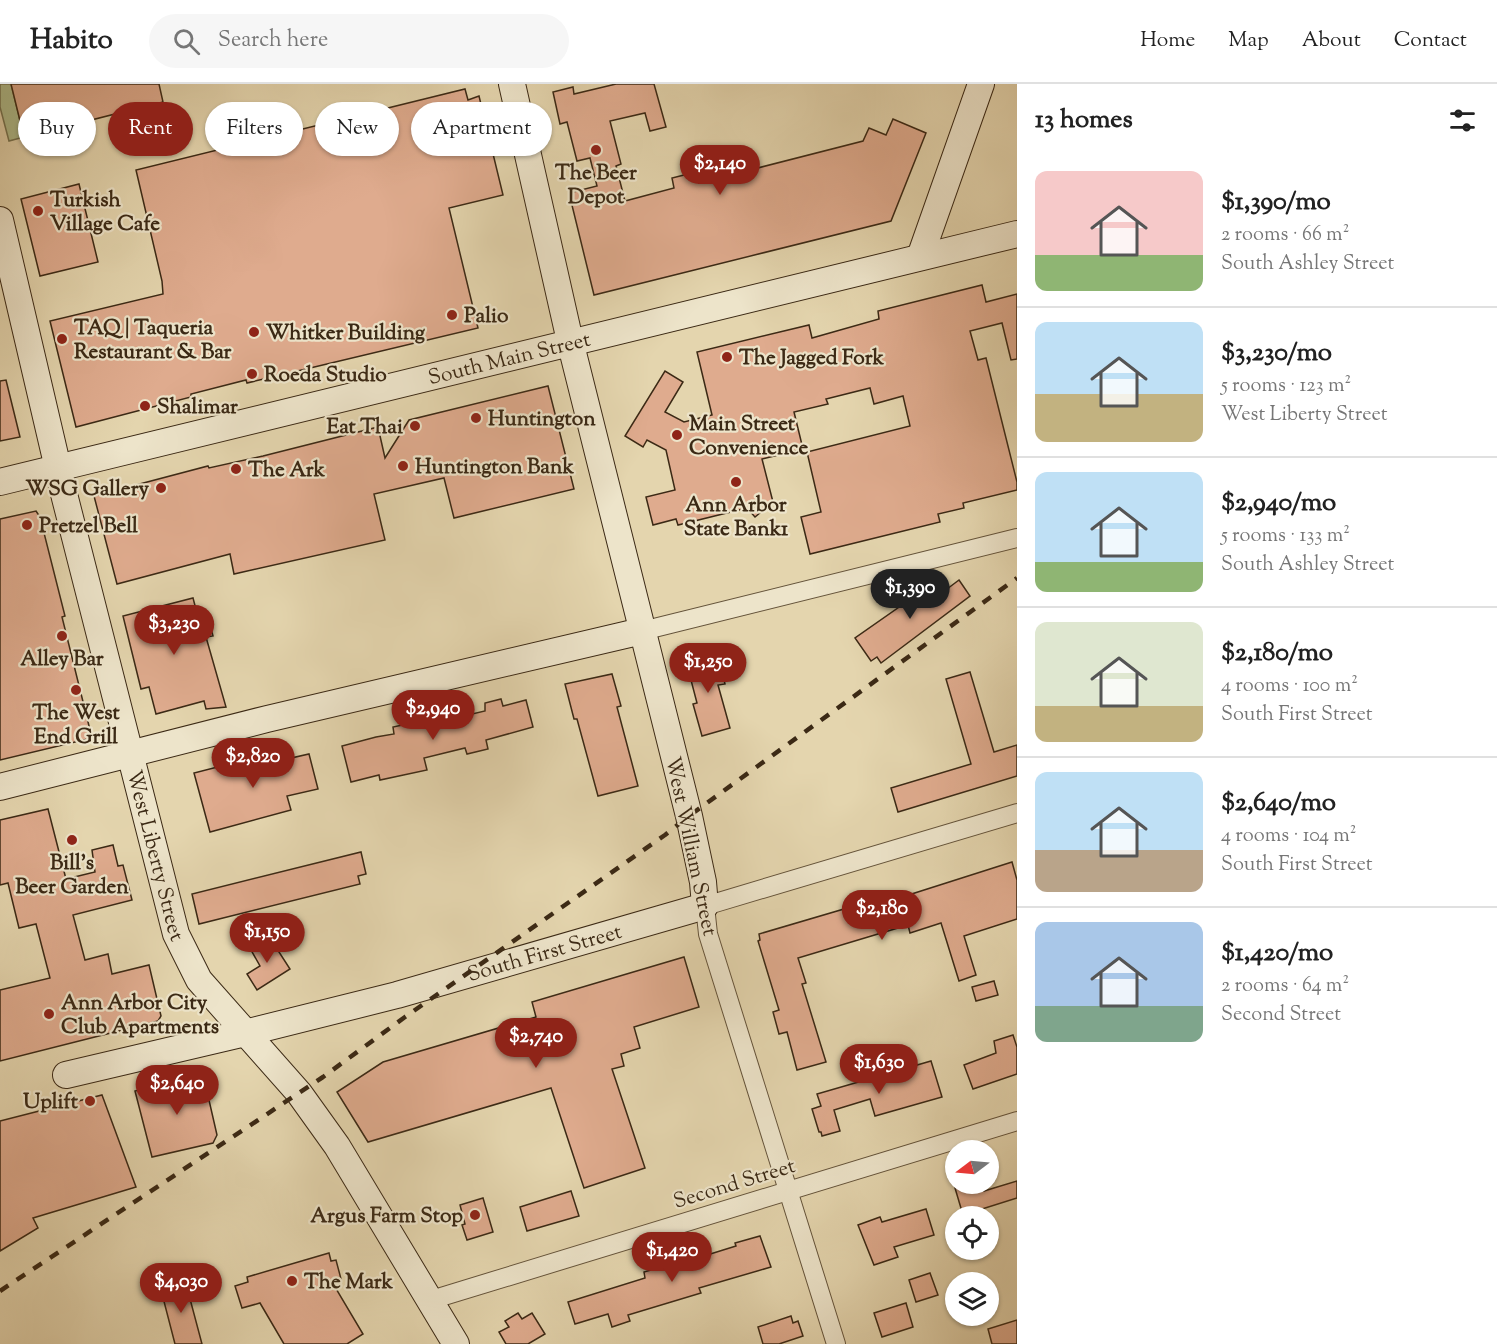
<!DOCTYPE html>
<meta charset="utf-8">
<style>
:root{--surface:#fff;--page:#f6f6f6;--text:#222;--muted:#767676;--line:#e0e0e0;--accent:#8f2418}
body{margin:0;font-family:"Sorts Mill Goudy",serif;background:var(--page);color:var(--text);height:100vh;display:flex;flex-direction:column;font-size:22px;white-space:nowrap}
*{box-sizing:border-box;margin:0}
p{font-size:20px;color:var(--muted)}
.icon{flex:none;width:33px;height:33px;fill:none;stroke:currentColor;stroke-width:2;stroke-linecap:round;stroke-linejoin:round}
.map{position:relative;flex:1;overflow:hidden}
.drawer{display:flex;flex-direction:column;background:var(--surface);width:480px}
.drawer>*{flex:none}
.top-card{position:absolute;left:18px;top:18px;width:570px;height:54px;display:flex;gap:12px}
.needle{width:39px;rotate:254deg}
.fabs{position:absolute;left:945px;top:1056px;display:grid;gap:12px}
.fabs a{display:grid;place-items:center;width:54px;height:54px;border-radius:50%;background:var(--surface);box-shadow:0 2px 4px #0004;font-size:30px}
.price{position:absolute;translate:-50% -51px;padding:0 14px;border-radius:21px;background:var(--accent);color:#fff;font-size:20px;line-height:39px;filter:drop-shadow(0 2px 3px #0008)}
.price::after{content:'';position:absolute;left:50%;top:36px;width:18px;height:14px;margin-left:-9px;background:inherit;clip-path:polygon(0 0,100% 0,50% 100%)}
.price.active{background:#222;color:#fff}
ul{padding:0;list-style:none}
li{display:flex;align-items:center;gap:18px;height:150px;padding:0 18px}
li+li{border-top:2px solid var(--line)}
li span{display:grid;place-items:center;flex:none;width:168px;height:120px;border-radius:12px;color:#555}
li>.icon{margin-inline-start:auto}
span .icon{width:72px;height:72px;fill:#fffc;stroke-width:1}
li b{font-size:26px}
h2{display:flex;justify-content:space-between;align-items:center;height:72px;padding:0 18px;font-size:26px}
.pill{padding:0 21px;border-radius:27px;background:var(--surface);box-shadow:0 2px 4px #0004;font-size:21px;line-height:54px}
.pill.active{background:var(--accent);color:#fff}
header{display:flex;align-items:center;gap:36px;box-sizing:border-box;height:84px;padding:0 30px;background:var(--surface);border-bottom:2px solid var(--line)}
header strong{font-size:28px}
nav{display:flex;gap:33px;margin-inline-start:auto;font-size:21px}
.search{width:420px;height:54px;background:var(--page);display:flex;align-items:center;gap:15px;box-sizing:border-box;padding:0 21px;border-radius:33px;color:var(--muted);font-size:22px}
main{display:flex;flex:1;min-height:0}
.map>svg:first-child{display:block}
.green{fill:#afbe8e;stroke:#757452;stroke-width:1.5}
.building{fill:#dfab8e;stroke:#3b2915;stroke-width:1.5}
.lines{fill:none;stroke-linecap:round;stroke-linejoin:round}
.street-casing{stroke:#65543b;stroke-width:20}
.secondary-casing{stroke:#3b2915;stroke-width:28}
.street{stroke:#ede4ca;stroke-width:18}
.secondary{stroke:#ede4ca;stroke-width:26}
.rail{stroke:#3b2915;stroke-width:4.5;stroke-dasharray:10 10;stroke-linecap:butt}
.poi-dot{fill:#8f2418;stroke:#ede4ca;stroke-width:2}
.labels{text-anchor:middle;stroke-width:4.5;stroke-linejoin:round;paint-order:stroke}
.poi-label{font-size:21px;font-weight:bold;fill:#3b2915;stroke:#ede4ca;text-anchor:start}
.street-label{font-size:21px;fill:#3b2915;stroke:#ede4ca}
</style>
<header>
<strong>Habito</strong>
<div class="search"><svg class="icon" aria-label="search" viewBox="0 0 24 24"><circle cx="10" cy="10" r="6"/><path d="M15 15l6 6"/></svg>Search here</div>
<nav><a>Home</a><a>Map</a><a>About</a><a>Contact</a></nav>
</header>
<main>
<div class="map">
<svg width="1017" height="1260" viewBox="0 0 1017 1260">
<rect width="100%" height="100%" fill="#e4d5ae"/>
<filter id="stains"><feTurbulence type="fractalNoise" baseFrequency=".00333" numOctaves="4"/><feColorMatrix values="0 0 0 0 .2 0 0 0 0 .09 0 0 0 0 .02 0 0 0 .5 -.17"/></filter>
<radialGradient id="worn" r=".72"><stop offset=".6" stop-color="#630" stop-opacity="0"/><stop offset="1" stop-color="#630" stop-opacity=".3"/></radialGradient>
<polygon class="green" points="0,0 11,0 24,53 9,57 0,23"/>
<g class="building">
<polygon points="11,0 159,0 163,18 148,22 150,31 134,35 131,26 24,53"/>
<polygon points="616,0 654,0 666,43 650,47 645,29 610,37 621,80 616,82 625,117 674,104 672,94 696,88 699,99 863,57 869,44 886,51 893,35 926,49 891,137 594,211 569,109 597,102 590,74 577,77 567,38 560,40 553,8 573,3 574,10"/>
<polygon points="465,5 468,16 479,12 503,111 449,124 478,244 285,290 247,299 246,296 191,310 191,313 76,343 50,237 163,210 162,197 136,86"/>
<polygon points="79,100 98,178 40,192 21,115"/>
<polygon points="982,201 986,218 1017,210 1017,275 1011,276 1002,239 970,247 978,276 986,274 1017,398 1017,406 963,419 964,424 938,430 940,438 810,470 801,433 821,428 807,368 910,342 903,312 874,320 870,304 826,315 828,320 794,328 803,365 762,375 773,418 755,433 747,424 678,441 676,435 653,441 646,413 675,406 666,366 647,356 643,363 625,352 665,287 683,298 665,328 684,338 712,331 697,268 809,241 812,254 879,235 878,227"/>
<polygon points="6,296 20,353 0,357 0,297"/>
<polygon points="548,302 574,405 454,434 444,394 374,410 385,456 234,490 230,470 117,500 94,412 208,382 209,384 263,372 378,343 385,374 409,336"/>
<polygon points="36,427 40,433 65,532 62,533 92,654 0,676 0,435"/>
<polygon points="959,496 970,512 881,579 877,573 871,577 855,554 935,498 943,508"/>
<polygon points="193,514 198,533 207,530 213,552 206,553 226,623 206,625 204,617 156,630 149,603 141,605 123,532"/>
<polygon points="717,569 725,600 718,601 730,644 702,652 693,620 697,619 686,577"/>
<polygon points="970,588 994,668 1017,661 1017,692 898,728 891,704 971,680 946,595"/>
<polygon points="612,590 621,622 617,623 638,702 598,712 577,635 574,635 565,600"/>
<polygon points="501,615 503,622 526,616 533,643 486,656 488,665 467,670 465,664 424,674 427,686 380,696 379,691 351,698 342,662 376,653 394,650 393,643 416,638 417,643 485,627 485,619"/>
<polygon points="276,668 278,677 309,670 318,705 287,712 291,726 210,748 194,689"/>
<polygon points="48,725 66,795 95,788 92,766 113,761 118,782 123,781 132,816 73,831 85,876 108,870 112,890 149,881 161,932 158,937 0,977 0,906 50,894 36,840 19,844 8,799 0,801 0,736"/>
<polygon points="361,768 366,790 358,792 360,800 199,840 192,810"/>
<polygon points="1012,778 1017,796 1017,835 964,852 976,891 959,897 941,839 910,849 908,841 798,874 806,899 802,900 826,978 797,986 787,948 779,950 773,928 779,926 758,857 760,856 759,850 844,825 845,828 876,818 877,821"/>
<polygon points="270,854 290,885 257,906 247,890 260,882 251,866"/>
<polygon points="684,873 699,923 634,943 640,964 621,970 624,982 612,985 645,1084 584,1104 551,1004 368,1058 337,1008 383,978 536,933 532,918"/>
<polygon points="994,897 998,911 976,917 972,903"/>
<polygon points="1013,951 1017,963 1017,990 973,1005 964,981 996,969 994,957"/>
<polygon points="931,977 942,1013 875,1032 870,1015 834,1026 840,1047 822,1052 821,1048 819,1048 812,1025 821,1022 817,1010"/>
<polygon points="203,990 217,1051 213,1059 152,1073 135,1007"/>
<polygon points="102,1011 136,1103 33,1134 38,1144 0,1167 0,1037"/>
<polygon points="1017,1097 1017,1114 963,1131 955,1104 957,1104 956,1100 982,1100 984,1107"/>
<polygon points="571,1107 579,1132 527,1147 520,1123"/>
<polygon points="483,1114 493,1148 467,1156 462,1141 465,1140 460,1121"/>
<polygon points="926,1125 934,1151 894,1163 898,1173 874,1181 858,1141 880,1133 882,1138"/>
<polygon points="760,1152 771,1183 699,1204 701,1209 628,1231 630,1237 612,1243 608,1230 575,1240 568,1218 645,1194 644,1188 668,1181 667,1179 690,1172 691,1176 736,1162 735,1159"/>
<polygon points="329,1169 331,1177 336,1176 341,1195 332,1198 363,1250 347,1260 284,1260 260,1219 242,1224 235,1202 248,1198 247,1193"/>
<polygon points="930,1189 938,1211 916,1218 909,1196"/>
<polygon points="185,1196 202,1260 175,1260 160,1202"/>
<polygon points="906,1219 913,1243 882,1253 874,1229"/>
<polygon points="518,1229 522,1235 532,1229 545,1250 528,1260 506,1260 499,1248 509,1243 505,1237"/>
<polygon points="791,1232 793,1239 798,1237 803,1252 779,1260 763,1260 758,1243"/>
<polygon points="1017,1236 1017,1260 992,1260 988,1245"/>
</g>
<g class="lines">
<defs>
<g id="street">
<polyline points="642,547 1017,454"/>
<polyline points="431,1216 1017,1037"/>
<polyline points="836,1260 708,850 705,822 1017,729"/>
</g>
<g id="secondary">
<path id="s1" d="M0 136 65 414 176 850 199 896 299 1009 337 1062 456 1260"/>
<polyline points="920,173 981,0"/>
<path id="s2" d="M0 398 1017 150"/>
<polyline points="0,703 267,635 642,547"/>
<path id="s3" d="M66 991 245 949 397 911 705 822 703 798 689 732 570 257 512 0"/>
</g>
</defs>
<use href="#street" class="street-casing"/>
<use href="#secondary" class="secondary-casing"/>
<use href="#street" class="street"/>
<use href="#secondary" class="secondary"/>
<polyline class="rail" points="0,1207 323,993 405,933 665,751 689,732 1017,494"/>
</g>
<g class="poi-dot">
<circle cx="596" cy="66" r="6"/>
<circle cx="38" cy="127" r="6"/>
<circle cx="452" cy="231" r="6"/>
<circle cx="254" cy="248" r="6"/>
<circle cx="62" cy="255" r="6"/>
<circle cx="727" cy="273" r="6"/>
<circle cx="252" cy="290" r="6"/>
<circle cx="145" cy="322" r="6"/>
<circle cx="476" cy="334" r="6"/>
<circle cx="415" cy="342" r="6"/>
<circle cx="677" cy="351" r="6"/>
<circle cx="403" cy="382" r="6"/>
<circle cx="236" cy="385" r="6"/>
<circle cx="736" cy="398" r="6"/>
<circle cx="161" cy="404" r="6"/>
<circle cx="27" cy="441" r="6"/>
<circle cx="62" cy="552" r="6"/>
<circle cx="76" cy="606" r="6"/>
<circle cx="72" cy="756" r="6"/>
<circle cx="49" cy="930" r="6"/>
<circle cx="90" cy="1017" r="6"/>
<circle cx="475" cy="1131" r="6"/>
<circle cx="292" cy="1197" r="6"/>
</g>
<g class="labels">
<g class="poi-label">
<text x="596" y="95" text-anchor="middle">The Beer<tspan x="596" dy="24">Depot</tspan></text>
<text x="50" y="122">Turkish<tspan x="50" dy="24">Village Cafe</tspan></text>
<text x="464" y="238">Palio</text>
<text x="74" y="250">TAQ | Taqueria<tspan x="74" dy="24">Restaurant &amp; Bar</tspan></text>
<text x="266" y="255">Whitker Building</text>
<text x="739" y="280">The Jagged Fork</text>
<text x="264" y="297">Roeda Studio</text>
<text x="157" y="329">Shalimar</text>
<text x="488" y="341">Huntington</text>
<text x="689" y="346">Main Street<tspan x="689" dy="24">Convenience</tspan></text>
<text x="403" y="349" text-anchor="end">Eat Thai</text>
<text x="415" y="389">Huntington Bank</text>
<text x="248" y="392">The Ark</text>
<text x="149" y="411" text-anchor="end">WSG Gallery</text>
<text x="736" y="427" text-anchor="middle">Ann Arbor<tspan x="736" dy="24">State Bank1</tspan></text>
<text x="39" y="448">Pretzel Bell</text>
<text x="62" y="581" text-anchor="middle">Alley Bar</text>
<text x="76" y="635" text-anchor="middle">The West<tspan x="76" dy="24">End Grill</tspan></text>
<text x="72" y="785" text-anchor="middle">Bill's<tspan x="72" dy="24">Beer Garden</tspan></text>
<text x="61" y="925">Ann Arbor City<tspan x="61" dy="24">Club Apartments</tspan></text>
<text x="78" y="1024" text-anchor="end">Uplift</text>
<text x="463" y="1138" text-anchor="end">Argus Farm Stop</text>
<text x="304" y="1204">The Mark</text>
</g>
<g class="street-label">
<text dy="7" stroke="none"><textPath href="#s2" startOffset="524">South Main Street</textPath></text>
<text transform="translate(692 762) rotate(78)" y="7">West William Street</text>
<text dy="7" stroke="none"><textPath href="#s1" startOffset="654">West Liberty Street</textPath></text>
<text dy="7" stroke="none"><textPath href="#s3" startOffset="494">South First Street</textPath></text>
<text transform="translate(734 1099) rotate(-17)" y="7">Second Street</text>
</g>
</g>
<rect width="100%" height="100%" filter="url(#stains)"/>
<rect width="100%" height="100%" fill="url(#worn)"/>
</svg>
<div class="fabs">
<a><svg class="needle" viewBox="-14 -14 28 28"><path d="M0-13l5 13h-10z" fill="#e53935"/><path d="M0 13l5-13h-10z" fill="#767676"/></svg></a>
<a><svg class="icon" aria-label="locate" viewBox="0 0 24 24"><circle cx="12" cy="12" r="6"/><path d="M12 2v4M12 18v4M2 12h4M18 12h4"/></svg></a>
<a><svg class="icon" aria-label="layers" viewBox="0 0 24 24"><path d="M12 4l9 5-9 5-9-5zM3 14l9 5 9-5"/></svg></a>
</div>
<b class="price" style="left:720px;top:112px">$2,140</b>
<b class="price active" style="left:910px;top:536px">$1,390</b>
<b class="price" style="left:174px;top:572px">$3,230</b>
<b class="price" style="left:708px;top:610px">$1,250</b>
<b class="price" style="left:433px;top:657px">$2,940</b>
<b class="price" style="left:253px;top:705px">$2,820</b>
<b class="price" style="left:882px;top:857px">$2,180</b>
<b class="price" style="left:267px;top:880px">$1,150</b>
<b class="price" style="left:536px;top:985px">$2,740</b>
<b class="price" style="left:879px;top:1011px">$1,630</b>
<b class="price" style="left:177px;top:1032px">$2,640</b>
<b class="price" style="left:672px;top:1199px">$1,420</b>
<b class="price" style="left:181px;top:1230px">$4,030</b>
<div class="top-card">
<a class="pill">Buy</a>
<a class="pill active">Rent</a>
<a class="pill">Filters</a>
<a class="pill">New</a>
<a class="pill">Apartment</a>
</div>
</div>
<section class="drawer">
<h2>13 homes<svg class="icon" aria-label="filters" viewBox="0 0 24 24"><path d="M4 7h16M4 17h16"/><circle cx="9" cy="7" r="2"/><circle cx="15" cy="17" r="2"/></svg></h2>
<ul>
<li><span style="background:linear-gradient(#f6c9c9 70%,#8fb573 0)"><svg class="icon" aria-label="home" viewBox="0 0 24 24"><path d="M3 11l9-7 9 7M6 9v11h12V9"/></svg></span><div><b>$1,390/mo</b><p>2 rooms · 66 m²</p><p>South Ashley Street</p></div></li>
<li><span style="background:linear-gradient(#bfe0f5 60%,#c2b280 0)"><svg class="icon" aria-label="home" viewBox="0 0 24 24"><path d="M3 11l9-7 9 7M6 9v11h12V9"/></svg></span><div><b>$3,230/mo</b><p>5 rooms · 123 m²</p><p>West Liberty Street</p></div></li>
<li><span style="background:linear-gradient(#bfe0f5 75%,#8fb573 0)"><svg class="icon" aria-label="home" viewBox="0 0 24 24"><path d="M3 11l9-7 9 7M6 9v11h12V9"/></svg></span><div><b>$2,940/mo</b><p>5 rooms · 133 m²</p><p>South Ashley Street</p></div></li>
<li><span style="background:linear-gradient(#dfe7d0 70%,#c2b280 0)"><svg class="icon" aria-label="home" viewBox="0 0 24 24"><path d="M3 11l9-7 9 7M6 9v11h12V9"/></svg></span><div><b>$2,180/mo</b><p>4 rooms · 100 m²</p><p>South First Street</p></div></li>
<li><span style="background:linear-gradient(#bfe0f5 65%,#b9a48a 0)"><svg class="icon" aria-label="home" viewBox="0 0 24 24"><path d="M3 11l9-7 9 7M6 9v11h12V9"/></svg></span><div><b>$2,640/mo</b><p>4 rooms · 104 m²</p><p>South First Street</p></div></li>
<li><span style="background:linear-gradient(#a9c7e8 70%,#7fa58c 0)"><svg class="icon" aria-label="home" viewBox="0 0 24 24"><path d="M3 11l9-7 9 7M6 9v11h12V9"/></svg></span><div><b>$1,420/mo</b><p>2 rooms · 64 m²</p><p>Second Street</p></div></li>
</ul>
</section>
</main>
